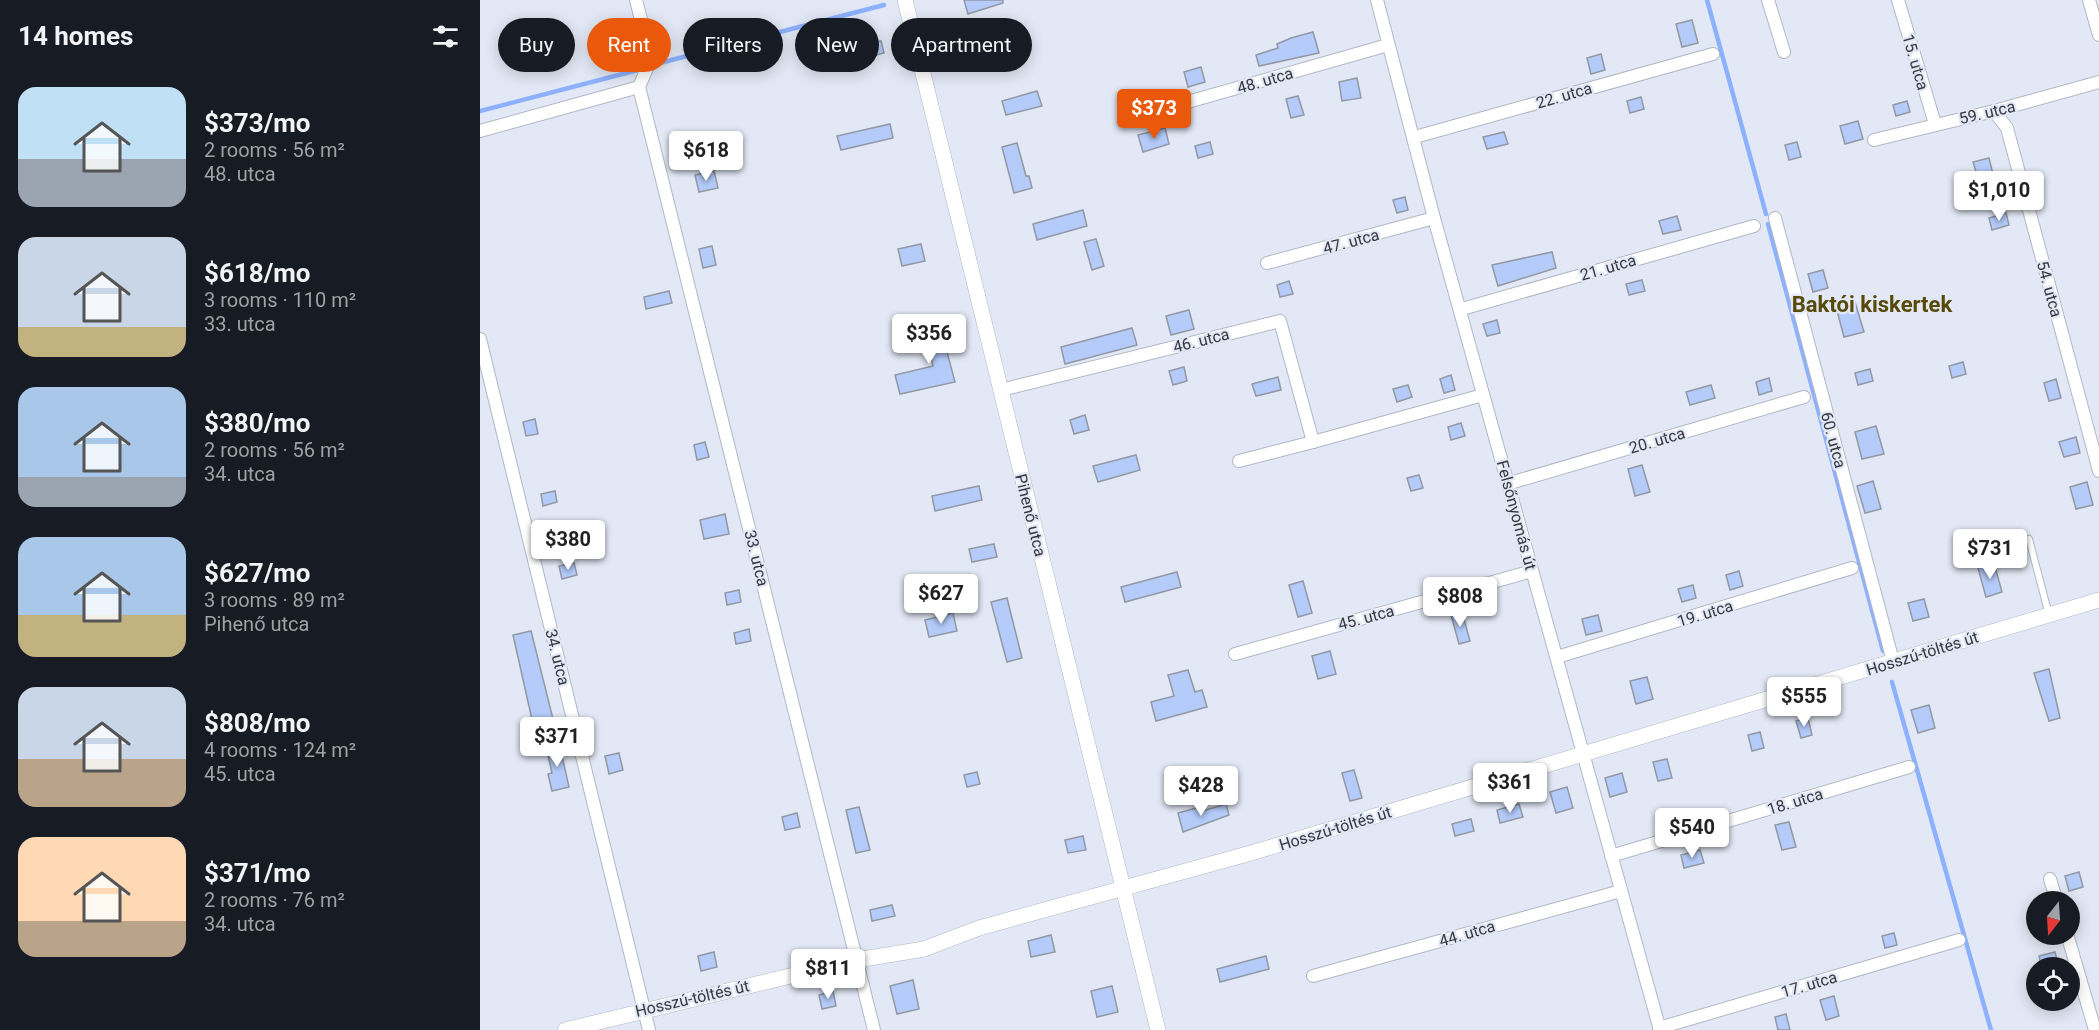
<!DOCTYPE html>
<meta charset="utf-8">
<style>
:root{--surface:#171b24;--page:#20242c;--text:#f1f3f6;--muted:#9ea1a6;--accent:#ea580c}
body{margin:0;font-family:Roboto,sans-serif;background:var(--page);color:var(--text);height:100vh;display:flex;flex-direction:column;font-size:22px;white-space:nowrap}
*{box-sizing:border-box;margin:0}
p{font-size:20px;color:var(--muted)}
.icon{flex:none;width:33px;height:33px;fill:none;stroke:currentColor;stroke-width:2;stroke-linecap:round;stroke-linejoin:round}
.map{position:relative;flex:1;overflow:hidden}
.drawer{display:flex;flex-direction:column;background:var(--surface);width:480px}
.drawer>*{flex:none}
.top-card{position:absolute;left:18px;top:18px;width:570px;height:54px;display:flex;gap:12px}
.needle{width:39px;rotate:197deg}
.tools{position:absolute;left:1546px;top:891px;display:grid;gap:12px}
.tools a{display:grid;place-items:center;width:54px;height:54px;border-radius:50%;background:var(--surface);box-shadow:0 3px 15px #0003;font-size:30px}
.price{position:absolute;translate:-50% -51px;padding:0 14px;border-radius:6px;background:#fff;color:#222;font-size:20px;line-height:39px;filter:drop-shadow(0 2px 3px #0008)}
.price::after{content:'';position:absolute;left:50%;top:36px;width:18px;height:14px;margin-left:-9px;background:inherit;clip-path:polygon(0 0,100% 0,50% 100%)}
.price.current{background:var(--accent);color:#fff}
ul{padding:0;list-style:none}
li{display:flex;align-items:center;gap:18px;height:150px;padding:0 18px}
li span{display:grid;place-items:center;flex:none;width:168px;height:120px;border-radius:18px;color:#555}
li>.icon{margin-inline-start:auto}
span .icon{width:72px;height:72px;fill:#fffc;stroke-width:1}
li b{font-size:26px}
h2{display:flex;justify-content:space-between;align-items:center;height:72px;padding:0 18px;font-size:26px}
.pill{padding:0 21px;border-radius:27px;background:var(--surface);box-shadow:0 3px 15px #0003;font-size:21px;line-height:54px}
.pill.current{background:var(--accent);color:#fff}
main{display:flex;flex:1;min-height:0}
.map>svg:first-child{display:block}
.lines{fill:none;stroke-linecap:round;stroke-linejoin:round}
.stream{stroke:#8db1fe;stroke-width:4.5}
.building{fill:#b5ccfb;stroke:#9298a4;stroke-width:1.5}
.service-casing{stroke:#b1b7c3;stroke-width:8}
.minor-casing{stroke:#b1b7c3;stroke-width:14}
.tertiary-casing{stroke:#b1b7c3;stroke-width:16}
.service{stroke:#fff;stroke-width:6}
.minor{stroke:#fff;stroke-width:12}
.tertiary{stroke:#fff;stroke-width:15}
.labels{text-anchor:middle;stroke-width:4.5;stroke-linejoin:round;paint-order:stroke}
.street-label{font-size:16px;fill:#36383d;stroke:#e2e8f5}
.district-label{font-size:22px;font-weight:bold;fill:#574a09;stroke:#e2e8f5}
</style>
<main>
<section class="drawer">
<h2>14 homes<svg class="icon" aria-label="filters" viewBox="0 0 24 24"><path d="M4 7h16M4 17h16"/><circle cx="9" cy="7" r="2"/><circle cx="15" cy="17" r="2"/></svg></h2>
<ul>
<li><span style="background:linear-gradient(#bfe0f5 60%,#9aa5b1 0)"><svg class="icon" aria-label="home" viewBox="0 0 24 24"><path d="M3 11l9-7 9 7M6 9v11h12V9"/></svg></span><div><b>$373/mo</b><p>2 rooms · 56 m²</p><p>48. utca</p></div></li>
<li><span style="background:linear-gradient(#c9d6e8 75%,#c2b280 0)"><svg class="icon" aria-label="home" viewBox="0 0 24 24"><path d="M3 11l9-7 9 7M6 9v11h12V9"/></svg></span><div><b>$618/mo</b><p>3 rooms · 110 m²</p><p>33. utca</p></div></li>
<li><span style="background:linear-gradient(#a9c7e8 75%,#9aa5b1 0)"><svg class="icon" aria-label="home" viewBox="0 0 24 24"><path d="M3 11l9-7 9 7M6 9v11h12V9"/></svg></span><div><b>$380/mo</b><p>2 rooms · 56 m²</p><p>34. utca</p></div></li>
<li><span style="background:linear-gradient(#a9c7e8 65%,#c2b280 0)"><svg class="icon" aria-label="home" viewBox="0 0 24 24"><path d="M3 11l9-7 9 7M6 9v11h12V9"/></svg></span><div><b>$627/mo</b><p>3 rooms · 89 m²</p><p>Pihenő utca</p></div></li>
<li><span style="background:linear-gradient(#c9d6e8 60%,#b9a48a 0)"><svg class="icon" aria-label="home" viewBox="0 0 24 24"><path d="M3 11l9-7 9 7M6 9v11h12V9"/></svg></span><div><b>$808/mo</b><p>4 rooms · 124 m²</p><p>45. utca</p></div></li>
<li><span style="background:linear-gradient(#ffd9b3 70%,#b9a48a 0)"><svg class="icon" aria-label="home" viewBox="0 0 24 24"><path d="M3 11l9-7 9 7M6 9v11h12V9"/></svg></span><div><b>$371/mo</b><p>2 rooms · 76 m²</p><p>34. utca</p></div></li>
</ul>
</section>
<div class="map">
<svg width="1619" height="1030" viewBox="0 0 1619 1030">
<rect width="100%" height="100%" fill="#e2e8f5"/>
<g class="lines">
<g class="stream">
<polyline points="1227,0 1286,214"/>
<polyline points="180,63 404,5"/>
<polyline points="0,111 158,70"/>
<polyline points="1288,224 1403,651"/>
<polyline points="1412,682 1511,1030"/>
</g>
</g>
<g class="building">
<polygon points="484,0 523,0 523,3 488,14"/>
<polygon points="1212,20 1218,43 1202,47 1196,24"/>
<polygon points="833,32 839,53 779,66 776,55 798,48 797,44 811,38"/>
<polygon points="146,34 149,48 135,52 131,37"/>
<polygon points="401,41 404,53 389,57 386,44"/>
<polygon points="1121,54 1125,70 1111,74 1107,58"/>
<polygon points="721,67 725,82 708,87 704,72"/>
<polygon points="877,78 881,98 862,101 859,82"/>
<polygon points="557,91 562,106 526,115 522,101"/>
<polygon points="818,96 824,115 811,118 806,99"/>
<polygon points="1161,97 1164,109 1150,113 1147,101"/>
<polygon points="1427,101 1430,112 1416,116 1413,105"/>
<polygon points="1378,121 1383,139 1365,144 1360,126"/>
<polygon points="410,124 413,138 361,150 357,136"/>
<polygon points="685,128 689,144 663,152 658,135"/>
<polygon points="1024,132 1028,144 1007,149 1003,137"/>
<polygon points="730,142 733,154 718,158 715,146"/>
<polygon points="1317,142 1321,157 1309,160 1305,145"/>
<polygon points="537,143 546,176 549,176 552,188 534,193 522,147"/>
<polygon points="1509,158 1513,174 1498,178 1493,162"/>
<polygon points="234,171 238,188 219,192 215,175"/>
<polygon points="925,197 928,210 917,213 913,200"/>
<polygon points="603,210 607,226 557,240 553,224"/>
<polygon points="1526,213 1529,225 1512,230 1509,218"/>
<polygon points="1197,216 1201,230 1183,234 1179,221"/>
<polygon points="616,239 624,266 612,270 604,242"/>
<polygon points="441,244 445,261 422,266 418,249"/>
<polygon points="232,246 236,265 223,268 219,249"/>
<polygon points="1072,252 1076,268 1018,286 1012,265"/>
<polygon points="1343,270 1348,288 1333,292 1328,274"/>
<polygon points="1162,280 1165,291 1149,295 1146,284"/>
<polygon points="809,281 813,294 800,297 797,285"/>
<polygon points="189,291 192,303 166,309 164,297"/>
<polygon points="1375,302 1384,332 1364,337 1356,307"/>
<polygon points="709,310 714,329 691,335 686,316"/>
<polygon points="1017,320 1020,333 1007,336 1003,324"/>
<polygon points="459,322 475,382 420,394 415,375 453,366 443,325"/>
<polygon points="652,328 657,345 585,364 581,347"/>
<polygon points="1483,362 1486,374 1472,378 1469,366"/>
<polygon points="704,367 707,381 693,385 689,371"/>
<polygon points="1390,369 1393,381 1378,385 1375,373"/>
<polygon points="971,375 975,390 964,393 960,379"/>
<polygon points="798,377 801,390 776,396 772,384"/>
<polygon points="1289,378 1292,391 1279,395 1276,382"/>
<polygon points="1576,379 1581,398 1569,401 1564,383"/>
<polygon points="928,385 932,397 917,402 913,389"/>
<polygon points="1231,385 1235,398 1210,405 1206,392"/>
<polygon points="605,415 609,430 594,434 590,420"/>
<polygon points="55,419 58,434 46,436 43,422"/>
<polygon points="981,423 985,436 971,440 968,427"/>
<polygon points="1396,426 1404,454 1382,459 1375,432"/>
<polygon points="1596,437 1600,453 1584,457 1579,442"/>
<polygon points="225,442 229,457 217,460 214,445"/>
<polygon points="656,455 660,470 618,482 613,466"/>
<polygon points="1162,465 1170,492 1155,496 1148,469"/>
<polygon points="939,475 943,488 931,491 927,478"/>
<polygon points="1393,481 1401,509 1385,513 1377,486"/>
<polygon points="1607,482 1613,505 1596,509 1590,487"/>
<polygon points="499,486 502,500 455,511 452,496"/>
<polygon points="75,491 77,502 63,506 61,494"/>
<polygon points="245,514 249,534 224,539 220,520"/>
<polygon points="514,544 517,557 492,562 489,549"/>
<polygon points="94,563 97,575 82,579 79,566"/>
<polygon points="1514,563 1522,592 1506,597 1498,568"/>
<polygon points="1259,571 1263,586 1250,590 1246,575"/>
<polygon points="697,572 701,587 645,602 641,587"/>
<polygon points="823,581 832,613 818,617 809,585"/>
<polygon points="1213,585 1216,598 1202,602 1198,589"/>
<polygon points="259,590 261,602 247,605 245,593"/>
<polygon points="527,598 542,658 527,662 511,602"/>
<polygon points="1444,599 1449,617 1433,621 1428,603"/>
<polygon points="982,612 990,641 979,644 971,615"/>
<polygon points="473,613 477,631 449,637 445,620"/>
<polygon points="1118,615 1122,631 1106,635 1102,619"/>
<polygon points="269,629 271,641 256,644 254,633"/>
<polygon points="51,631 73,719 53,724 33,635"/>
<polygon points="850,651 856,674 838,679 832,656"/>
<polygon points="1569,669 1580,718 1569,721 1554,673"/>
<polygon points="708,670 715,692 722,690 727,707 676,721 671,702 694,696 688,675"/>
<polygon points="1167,677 1173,699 1156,704 1150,681"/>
<polygon points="1449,705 1455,728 1438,733 1431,710"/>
<polygon points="1328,718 1332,735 1321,738 1316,721"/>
<polygon points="1280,732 1284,748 1272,751 1268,735"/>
<polygon points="79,743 89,787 72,791 68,774 72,773 66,746"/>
<polygon points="139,753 143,770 129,774 125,756"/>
<polygon points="1187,759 1192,778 1178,781 1173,762"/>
<polygon points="874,770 882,798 870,801 862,773"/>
<polygon points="497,772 500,784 487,787 484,775"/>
<polygon points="1142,773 1147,792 1130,797 1125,778"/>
<polygon points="1087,787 1093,808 1076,813 1070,792"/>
<polygon points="746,804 749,815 703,832 698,813 720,807 722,811"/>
<polygon points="1039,804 1043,817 1020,823 1017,810"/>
<polygon points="379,807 390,850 376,853 366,810"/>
<polygon points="317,813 320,827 305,830 302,817"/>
<polygon points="991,819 994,831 975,836 972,824"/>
<polygon points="1309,822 1316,847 1302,850 1295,825"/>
<polygon points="603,836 606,850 588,853 585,840"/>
<polygon points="1220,850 1224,863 1204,868 1201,855"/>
<polygon points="1599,872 1603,887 1589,891 1585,876"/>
<polygon points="412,905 415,916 392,921 390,910"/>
<polygon points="1414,933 1417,945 1405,948 1402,936"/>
<polygon points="571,935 575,952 551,957 548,941"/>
<polygon points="234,952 237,967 221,971 218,956"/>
<polygon points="1575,952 1579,968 1562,968 1559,956"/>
<polygon points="786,956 789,969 740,982 737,969"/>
<polygon points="433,980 439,1009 417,1014 410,986"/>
<polygon points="632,986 638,1012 617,1017 611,991"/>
<polygon points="353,991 356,1006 342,1009 339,995"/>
<polygon points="1354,996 1359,1016 1346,1020 1340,1000"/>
<polygon points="1306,1014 1310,1030 1298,1030 1295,1017"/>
</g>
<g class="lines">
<defs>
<polyline id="service" points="1549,539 1569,615"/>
<g id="minor">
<polyline points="156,0 171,59 159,87"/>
<polyline points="897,0 954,218 1180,1030"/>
<polyline points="1288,0 1304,52"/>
<polyline points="1418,0 1455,124"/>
<polyline points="1609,0 1619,35"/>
<polyline points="159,87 394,1030"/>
<polyline points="1514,111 1527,128 1619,471"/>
<polyline points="662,115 908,45"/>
<polyline points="0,131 159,87"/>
<polyline points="935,137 1233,54"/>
<polyline points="1394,140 1514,111 1619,82"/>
<polyline points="1295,218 1413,661"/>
<polyline points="787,263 954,218"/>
<polyline points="982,309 1274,226"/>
<polyline points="0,339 169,1030"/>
<polyline points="521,390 800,321 833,442 1003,395"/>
<polyline points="759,461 833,442"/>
<polyline points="1030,483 1324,397"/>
<polyline points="755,654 1052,571"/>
<polyline points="1077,657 1372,568"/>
<polyline points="1131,856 1429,767"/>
<polyline points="1570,879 1577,902"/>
<polyline points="1587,934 1615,1030"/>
<polyline points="833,976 1141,891"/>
<polyline points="1179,1028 1479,940"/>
</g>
<g id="tertiary">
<polyline points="425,0 678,1030"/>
<polyline points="85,1030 377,960 444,949 499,928 771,853 1619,600"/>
</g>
</defs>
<use href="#service" class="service-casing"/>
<use href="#minor" class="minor-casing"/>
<use href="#tertiary" class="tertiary-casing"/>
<use href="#service" class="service"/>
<use href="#minor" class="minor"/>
<use href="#tertiary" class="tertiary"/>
</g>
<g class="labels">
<g class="street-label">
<text transform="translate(1436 62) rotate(74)" y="6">15. utca</text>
<text transform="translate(785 80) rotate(-16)" y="6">48. utca</text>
<text transform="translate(1084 95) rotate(-16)" y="6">22. utca</text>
<text transform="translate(1507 112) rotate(-13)" y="6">59. utca</text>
<text transform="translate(871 241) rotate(-15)" y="6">47. utca</text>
<text transform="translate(1128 267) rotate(-16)" y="6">21. utca</text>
<text transform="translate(1570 289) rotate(75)" y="6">54. utca</text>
<text transform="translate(721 340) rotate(-14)" y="6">46. utca</text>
<text transform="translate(1177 440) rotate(-16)" y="6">20. utca</text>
<text transform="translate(1354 440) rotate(75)" y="6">60. utca</text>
<text transform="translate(551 515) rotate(76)" y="6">Pihenő utca</text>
<text transform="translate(1037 515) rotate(75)" y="6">Felsőnyomás út</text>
<text transform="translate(277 558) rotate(76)" y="6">33. utca</text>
<text transform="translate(1225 613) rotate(-17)" y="6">19. utca</text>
<text transform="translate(886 617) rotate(-15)" y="6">45. utca</text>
<text transform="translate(1442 653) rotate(-17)" y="6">Hosszú-töltés út</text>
<text transform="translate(78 657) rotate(76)" y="6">34. utca</text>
<text transform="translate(1315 801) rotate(-17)" y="6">18. utca</text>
<text transform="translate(855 828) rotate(-17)" y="6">Hosszú-töltés út</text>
<text transform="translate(987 933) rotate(-16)" y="6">44. utca</text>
<text transform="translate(1329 984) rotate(-16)" y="6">17. utca</text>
<text transform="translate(212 998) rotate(-13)" y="6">Hosszú-töltés út</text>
</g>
<g class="district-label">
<text x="1392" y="312">Baktói kiskertek</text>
</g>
</g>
</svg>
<div class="tools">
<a><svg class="needle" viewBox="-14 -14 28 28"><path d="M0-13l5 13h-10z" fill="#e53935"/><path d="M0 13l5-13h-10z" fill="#9ea1a6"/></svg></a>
<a><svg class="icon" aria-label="locate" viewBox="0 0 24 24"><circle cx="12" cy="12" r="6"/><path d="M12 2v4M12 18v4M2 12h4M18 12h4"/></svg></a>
</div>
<b class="price current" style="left:674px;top:140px">$373</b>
<b class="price" style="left:226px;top:182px">$618</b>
<b class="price" style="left:1519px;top:222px">$1,010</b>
<b class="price" style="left:449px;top:365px">$356</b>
<b class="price" style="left:88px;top:571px">$380</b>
<b class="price" style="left:1510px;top:580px">$731</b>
<b class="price" style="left:461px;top:625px">$627</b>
<b class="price" style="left:980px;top:628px">$808</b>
<b class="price" style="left:1324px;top:728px">$555</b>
<b class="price" style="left:77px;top:768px">$371</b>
<b class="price" style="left:1030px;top:814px">$361</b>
<b class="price" style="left:721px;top:817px">$428</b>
<b class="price" style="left:1212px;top:859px">$540</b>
<b class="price" style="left:348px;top:1000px">$811</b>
<div class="top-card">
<a class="pill">Buy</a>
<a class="pill current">Rent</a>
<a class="pill">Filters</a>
<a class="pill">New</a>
<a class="pill">Apartment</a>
</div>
</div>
</main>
